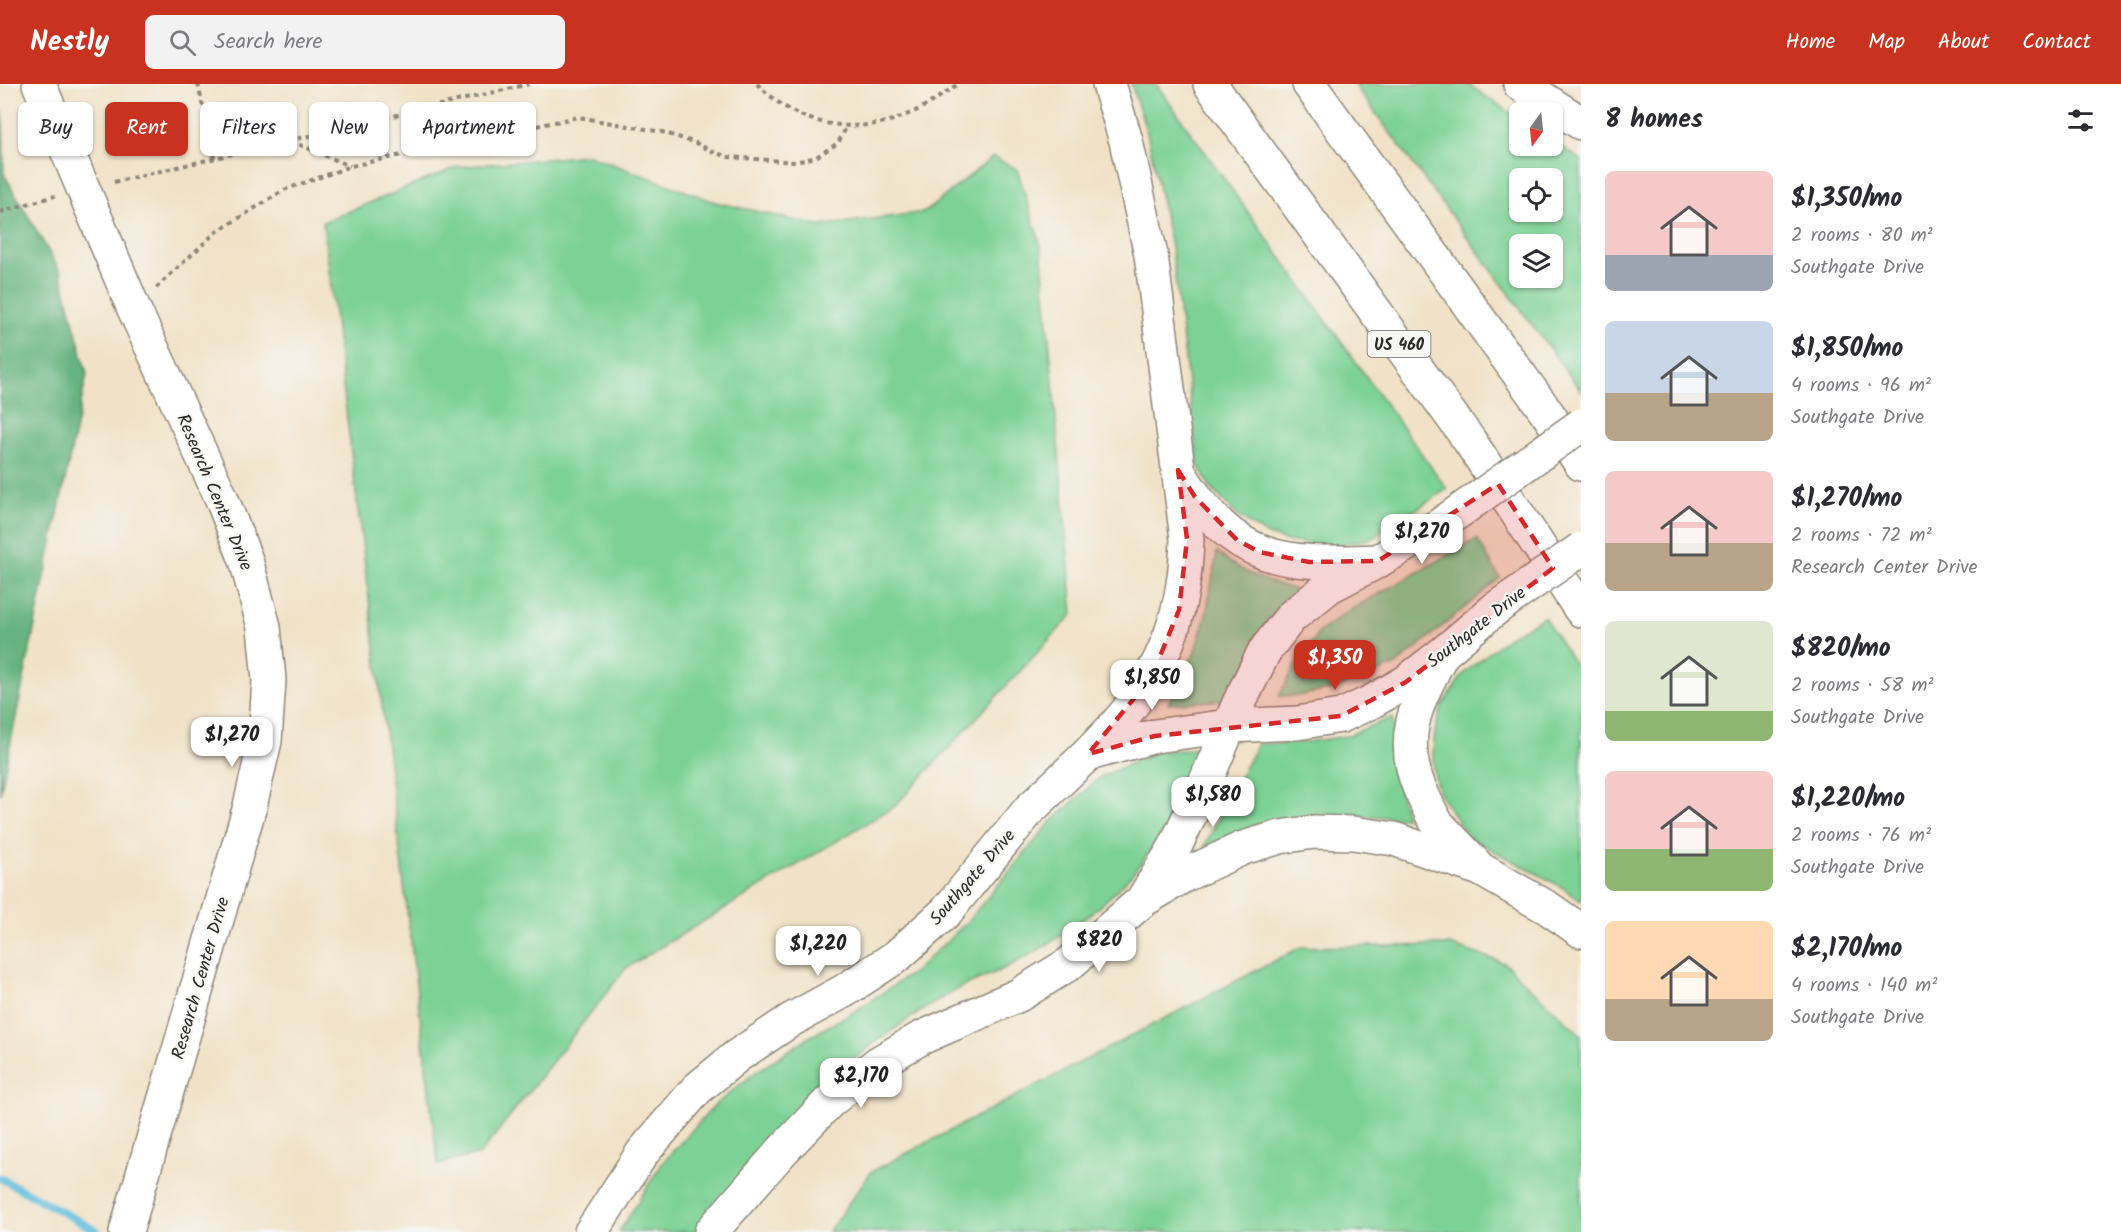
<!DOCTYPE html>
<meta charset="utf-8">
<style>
:root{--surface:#fff;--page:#f2f2f3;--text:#2b2b33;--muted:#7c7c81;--accent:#c8321e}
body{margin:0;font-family:Kalam,sans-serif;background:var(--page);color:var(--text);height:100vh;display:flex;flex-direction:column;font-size:22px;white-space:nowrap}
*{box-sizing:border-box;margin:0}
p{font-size:20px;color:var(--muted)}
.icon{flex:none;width:33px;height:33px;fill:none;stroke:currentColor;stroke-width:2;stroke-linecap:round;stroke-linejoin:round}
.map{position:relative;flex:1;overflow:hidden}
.details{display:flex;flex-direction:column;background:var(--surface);width:540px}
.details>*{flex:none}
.hud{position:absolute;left:18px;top:18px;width:570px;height:54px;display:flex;gap:12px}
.needle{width:39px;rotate:195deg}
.fabs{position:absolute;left:1509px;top:18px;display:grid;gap:12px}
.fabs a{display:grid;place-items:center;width:54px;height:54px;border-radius:9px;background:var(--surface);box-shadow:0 2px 4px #0004;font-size:30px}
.price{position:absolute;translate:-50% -51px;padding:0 14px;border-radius:12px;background:#fff;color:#222;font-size:20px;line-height:39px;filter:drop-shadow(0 2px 3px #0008)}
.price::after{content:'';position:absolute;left:50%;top:36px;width:18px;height:14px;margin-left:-9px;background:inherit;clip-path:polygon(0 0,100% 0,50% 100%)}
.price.selected{background:var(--accent);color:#fff}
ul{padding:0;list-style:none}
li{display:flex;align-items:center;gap:18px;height:150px;padding:0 24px}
li span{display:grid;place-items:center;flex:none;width:168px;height:120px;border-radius:9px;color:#555}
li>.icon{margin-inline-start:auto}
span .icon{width:72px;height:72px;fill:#fffc;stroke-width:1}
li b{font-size:26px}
h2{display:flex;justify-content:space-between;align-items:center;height:72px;padding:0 24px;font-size:26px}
.pill{padding:0 21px;border-radius:9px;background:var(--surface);box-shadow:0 2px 4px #0004;font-size:21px;line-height:54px}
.pill.selected{background:var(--accent);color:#fff}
header{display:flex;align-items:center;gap:36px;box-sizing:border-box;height:84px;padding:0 30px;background:var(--accent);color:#fff}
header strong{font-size:28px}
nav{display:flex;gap:33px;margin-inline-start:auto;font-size:21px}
.search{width:420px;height:54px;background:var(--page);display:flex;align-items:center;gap:15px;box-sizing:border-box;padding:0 21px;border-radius:9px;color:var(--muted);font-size:22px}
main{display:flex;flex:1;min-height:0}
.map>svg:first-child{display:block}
.green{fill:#7cd194;stroke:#547e60;stroke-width:1.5;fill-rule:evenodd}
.forest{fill:#65b37e;stroke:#486f54;stroke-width:1.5}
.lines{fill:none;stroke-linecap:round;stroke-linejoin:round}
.stream{stroke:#60bede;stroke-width:8}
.major-casing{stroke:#8e8679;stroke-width:36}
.highway-casing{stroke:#8e8679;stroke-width:36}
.path{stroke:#8e8679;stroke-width:4;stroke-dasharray:4.5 4.5;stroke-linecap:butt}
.major{stroke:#fff;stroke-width:33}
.highway{stroke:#fff;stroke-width:33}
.major-bridge-casing{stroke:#8e8679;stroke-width:36;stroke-linecap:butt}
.major-bridge{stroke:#fff;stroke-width:33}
.marked{fill:#d62828;fill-opacity:0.2;stroke:#d62828;stroke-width:4.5;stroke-dasharray:12 8;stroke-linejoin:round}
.labels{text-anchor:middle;stroke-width:4.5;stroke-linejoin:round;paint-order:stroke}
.shield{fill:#f6f6f2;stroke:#686867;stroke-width:1.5}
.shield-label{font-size:16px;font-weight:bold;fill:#2b2b2b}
.street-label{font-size:18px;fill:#2b2b2b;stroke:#f6f6f2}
</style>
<header>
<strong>Nestly</strong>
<div class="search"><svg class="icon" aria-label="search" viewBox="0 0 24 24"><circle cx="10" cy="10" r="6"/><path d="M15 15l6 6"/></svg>Search here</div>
<nav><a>Home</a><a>Map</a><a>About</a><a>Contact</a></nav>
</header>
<main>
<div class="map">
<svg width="1581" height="1148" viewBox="0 0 1581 1148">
<rect width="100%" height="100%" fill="#f6f6f2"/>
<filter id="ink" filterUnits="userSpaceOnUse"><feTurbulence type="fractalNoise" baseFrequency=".0167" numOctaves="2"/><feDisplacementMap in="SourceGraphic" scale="12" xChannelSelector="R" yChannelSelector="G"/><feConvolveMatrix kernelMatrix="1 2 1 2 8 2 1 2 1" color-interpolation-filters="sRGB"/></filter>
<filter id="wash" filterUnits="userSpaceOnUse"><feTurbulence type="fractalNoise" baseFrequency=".008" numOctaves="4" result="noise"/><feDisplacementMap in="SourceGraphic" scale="24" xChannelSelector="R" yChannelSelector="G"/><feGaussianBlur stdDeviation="1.35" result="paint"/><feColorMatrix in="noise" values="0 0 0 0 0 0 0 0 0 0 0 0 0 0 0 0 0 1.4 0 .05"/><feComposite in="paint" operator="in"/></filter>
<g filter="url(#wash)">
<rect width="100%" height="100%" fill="#f1e2c7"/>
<g class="green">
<polygon points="1131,0 1156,0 1447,405 1371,455 1326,462 1286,457 1267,451 1249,440 1237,431 1210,403 1198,381 1172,168 1148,52"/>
<path d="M1354 0H1468L1519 35 1520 62H1552L1553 57 1581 76V307ZM1520 94H1552V128H1520ZM1520 160H1552V194H1520Z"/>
<polygon points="588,71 715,118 820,142 925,128 993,73 1017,85 1041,162 1073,530 895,722 626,884 480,1070 438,1080 323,138 457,83"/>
<polygon points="1477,455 1500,494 1396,581 1335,605 1296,612 1279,612 1294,584 1320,547 1350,526"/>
<path d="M1217 468C1239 488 1267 498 1296 506L1279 525 1227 616 1168 620 1194 570 1206 531Z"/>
<polygon points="1544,533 1581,590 1581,817 1560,802 1468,753 1438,707 1434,689 1433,669 1435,647 1442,622 1463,590 1508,553"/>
<polygon points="1393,633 1396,693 1406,734 1317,730 1275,738 1234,750 1204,763 1257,660 1300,659 1347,652"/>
<path d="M1203 664C1184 712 1159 763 1123 800 1092 832 1053 859 1013 880 999 888 983 893 968 900 934 917 902 939 872 961 803 1012 749 1082 694 1148H619L663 1078 716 1020 753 990 806 955 852 929 915 887 967 838 1050 739 1100 693 1158 668Z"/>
<polygon points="1450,861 1504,879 1581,951 1581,1148 828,1148 871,1088 1301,863"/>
</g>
<polygon class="forest" points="0,24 3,31 4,90 61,189 87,290 0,710"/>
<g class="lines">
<polyline class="stream" points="0,1094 97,1147"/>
</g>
</g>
<g filter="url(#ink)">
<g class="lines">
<defs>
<g id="major">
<polyline points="39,0 134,225 221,413 246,476 264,543 269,596 265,657 250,722 126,1148"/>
<polyline points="591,1148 643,1068 697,1005 737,972 791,936 844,907 897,872 946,828 1029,726 1088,670 1155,652 1229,642 1297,639 1341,632 1371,618 1406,598 1442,570 1495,525"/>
<polyline points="711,1148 782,1067 829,1018 878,979 921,954 1019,911 1069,880 1142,817 1174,765 1205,699 1239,619 1264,568 1291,533 1330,502 1378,477 1440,441"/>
</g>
<g id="highway">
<polyline points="1210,0 1469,356 1581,526"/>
<polyline points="1309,0 1548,330 1581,380"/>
<polyline points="1520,0 1581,39"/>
<path d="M1180 390C1236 479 1280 481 1378 477"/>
<path d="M1442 570C1415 621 1396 658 1424 714 1428 722 1432 732 1437 739 1450 754 1465 768 1478 783"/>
<path d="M1088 670C1101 656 1116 642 1128 626 1169 574 1185 521 1187 455L1151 171 1126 57 1109 0"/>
<polyline points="1142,817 1185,791 1243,764 1280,753 1314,748 1353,749 1394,755 1480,785 1548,824 1581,847"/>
</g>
</defs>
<use href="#major" class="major-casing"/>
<use href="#highway" class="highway-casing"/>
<g class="path">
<polyline points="198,0 214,74"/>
<path d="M757 0C767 9 778 19 790 26 824 45 870 47 906 31 925 24 942 11 958 0"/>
<polyline points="291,57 350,82"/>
<polyline points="114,98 529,0"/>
<polyline points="0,128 55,112"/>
<polyline points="156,204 215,149 284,106 351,82 578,33 662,48 696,59 713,68 729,73 795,78 816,73 838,59 847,42"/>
</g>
<use href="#major" class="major"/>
<use href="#highway" class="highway"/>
<defs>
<g id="major-bridge">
<polyline points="1440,441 1581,341"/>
<polyline points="1495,525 1581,465"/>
</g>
</defs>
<use href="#major-bridge" class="major-bridge-casing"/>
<use href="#major-bridge" class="major-bridge"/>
</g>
</g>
<path class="marked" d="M1178 386 1195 413 1237 456 1259 468 1309 478 1378 477 1498 400 1553 484 1406 598 1341 632 1155 652 1088 670 1151 594 1179 526 1187 455Z"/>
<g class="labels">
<rect class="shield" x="1367.5" y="247" width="63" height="26" rx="4.5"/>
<g class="shield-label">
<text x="1399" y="266">US 460</text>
</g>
<g class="street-label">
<text transform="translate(215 408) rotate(67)" y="6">Research Center Drive</text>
<text transform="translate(1476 543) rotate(-38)" y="6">Southgate Drive</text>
<text transform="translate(972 793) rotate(-49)" y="6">Southgate Drive</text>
<text transform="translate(200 894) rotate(-74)" y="6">Research Center Drive</text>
</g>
</g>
</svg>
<div class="fabs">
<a><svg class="needle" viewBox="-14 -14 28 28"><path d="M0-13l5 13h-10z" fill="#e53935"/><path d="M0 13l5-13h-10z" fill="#7c7c81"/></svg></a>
<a><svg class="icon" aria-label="locate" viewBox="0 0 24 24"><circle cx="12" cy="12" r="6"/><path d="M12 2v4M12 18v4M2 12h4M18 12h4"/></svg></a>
<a><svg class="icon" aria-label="layers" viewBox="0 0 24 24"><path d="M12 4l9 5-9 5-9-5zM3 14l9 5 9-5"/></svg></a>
</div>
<b class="price" style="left:1422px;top:481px">$1,270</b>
<b class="price selected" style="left:1335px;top:607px">$1,350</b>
<b class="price" style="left:1152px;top:627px">$1,850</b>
<b class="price" style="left:232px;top:684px">$1,270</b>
<b class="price" style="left:1213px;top:744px">$1,580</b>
<b class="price" style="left:1099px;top:889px">$820</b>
<b class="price" style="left:818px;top:893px">$1,220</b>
<b class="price" style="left:861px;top:1025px">$2,170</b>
<div class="hud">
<a class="pill">Buy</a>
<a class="pill selected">Rent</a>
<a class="pill">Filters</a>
<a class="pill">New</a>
<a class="pill">Apartment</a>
</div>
</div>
<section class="details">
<h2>8 homes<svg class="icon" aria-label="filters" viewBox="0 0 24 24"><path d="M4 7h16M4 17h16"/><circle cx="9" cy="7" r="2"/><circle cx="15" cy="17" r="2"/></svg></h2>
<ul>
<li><span style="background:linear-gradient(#f6c9c9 70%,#9aa5b1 0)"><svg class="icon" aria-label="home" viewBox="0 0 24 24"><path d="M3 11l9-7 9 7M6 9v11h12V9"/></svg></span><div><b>$1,350/mo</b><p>2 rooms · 80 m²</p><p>Southgate Drive</p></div></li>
<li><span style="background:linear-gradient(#c9d6e8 60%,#b9a48a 0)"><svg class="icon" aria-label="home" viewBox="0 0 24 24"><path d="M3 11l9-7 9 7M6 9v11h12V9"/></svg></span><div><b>$1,850/mo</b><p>4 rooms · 96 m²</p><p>Southgate Drive</p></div></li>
<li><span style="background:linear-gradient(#f6c9c9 60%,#b9a48a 0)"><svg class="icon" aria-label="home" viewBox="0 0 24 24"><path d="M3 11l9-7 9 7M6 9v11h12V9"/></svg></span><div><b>$1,270/mo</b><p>2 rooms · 72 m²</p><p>Research Center Drive</p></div></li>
<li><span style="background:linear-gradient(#dfe7d0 75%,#8fb573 0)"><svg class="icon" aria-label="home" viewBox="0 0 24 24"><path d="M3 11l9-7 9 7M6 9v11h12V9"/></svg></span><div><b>$820/mo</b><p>2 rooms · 58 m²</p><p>Southgate Drive</p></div></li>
<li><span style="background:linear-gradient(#f6c9c9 65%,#8fb573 0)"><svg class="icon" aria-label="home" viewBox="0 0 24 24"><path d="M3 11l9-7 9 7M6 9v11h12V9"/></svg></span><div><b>$1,220/mo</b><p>2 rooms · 76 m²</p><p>Southgate Drive</p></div></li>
<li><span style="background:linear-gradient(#ffd9b3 65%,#b9a48a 0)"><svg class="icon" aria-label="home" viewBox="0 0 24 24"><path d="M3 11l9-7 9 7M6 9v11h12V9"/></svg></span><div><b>$2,170/mo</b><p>4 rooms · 140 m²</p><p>Southgate Drive</p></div></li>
</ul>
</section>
</main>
